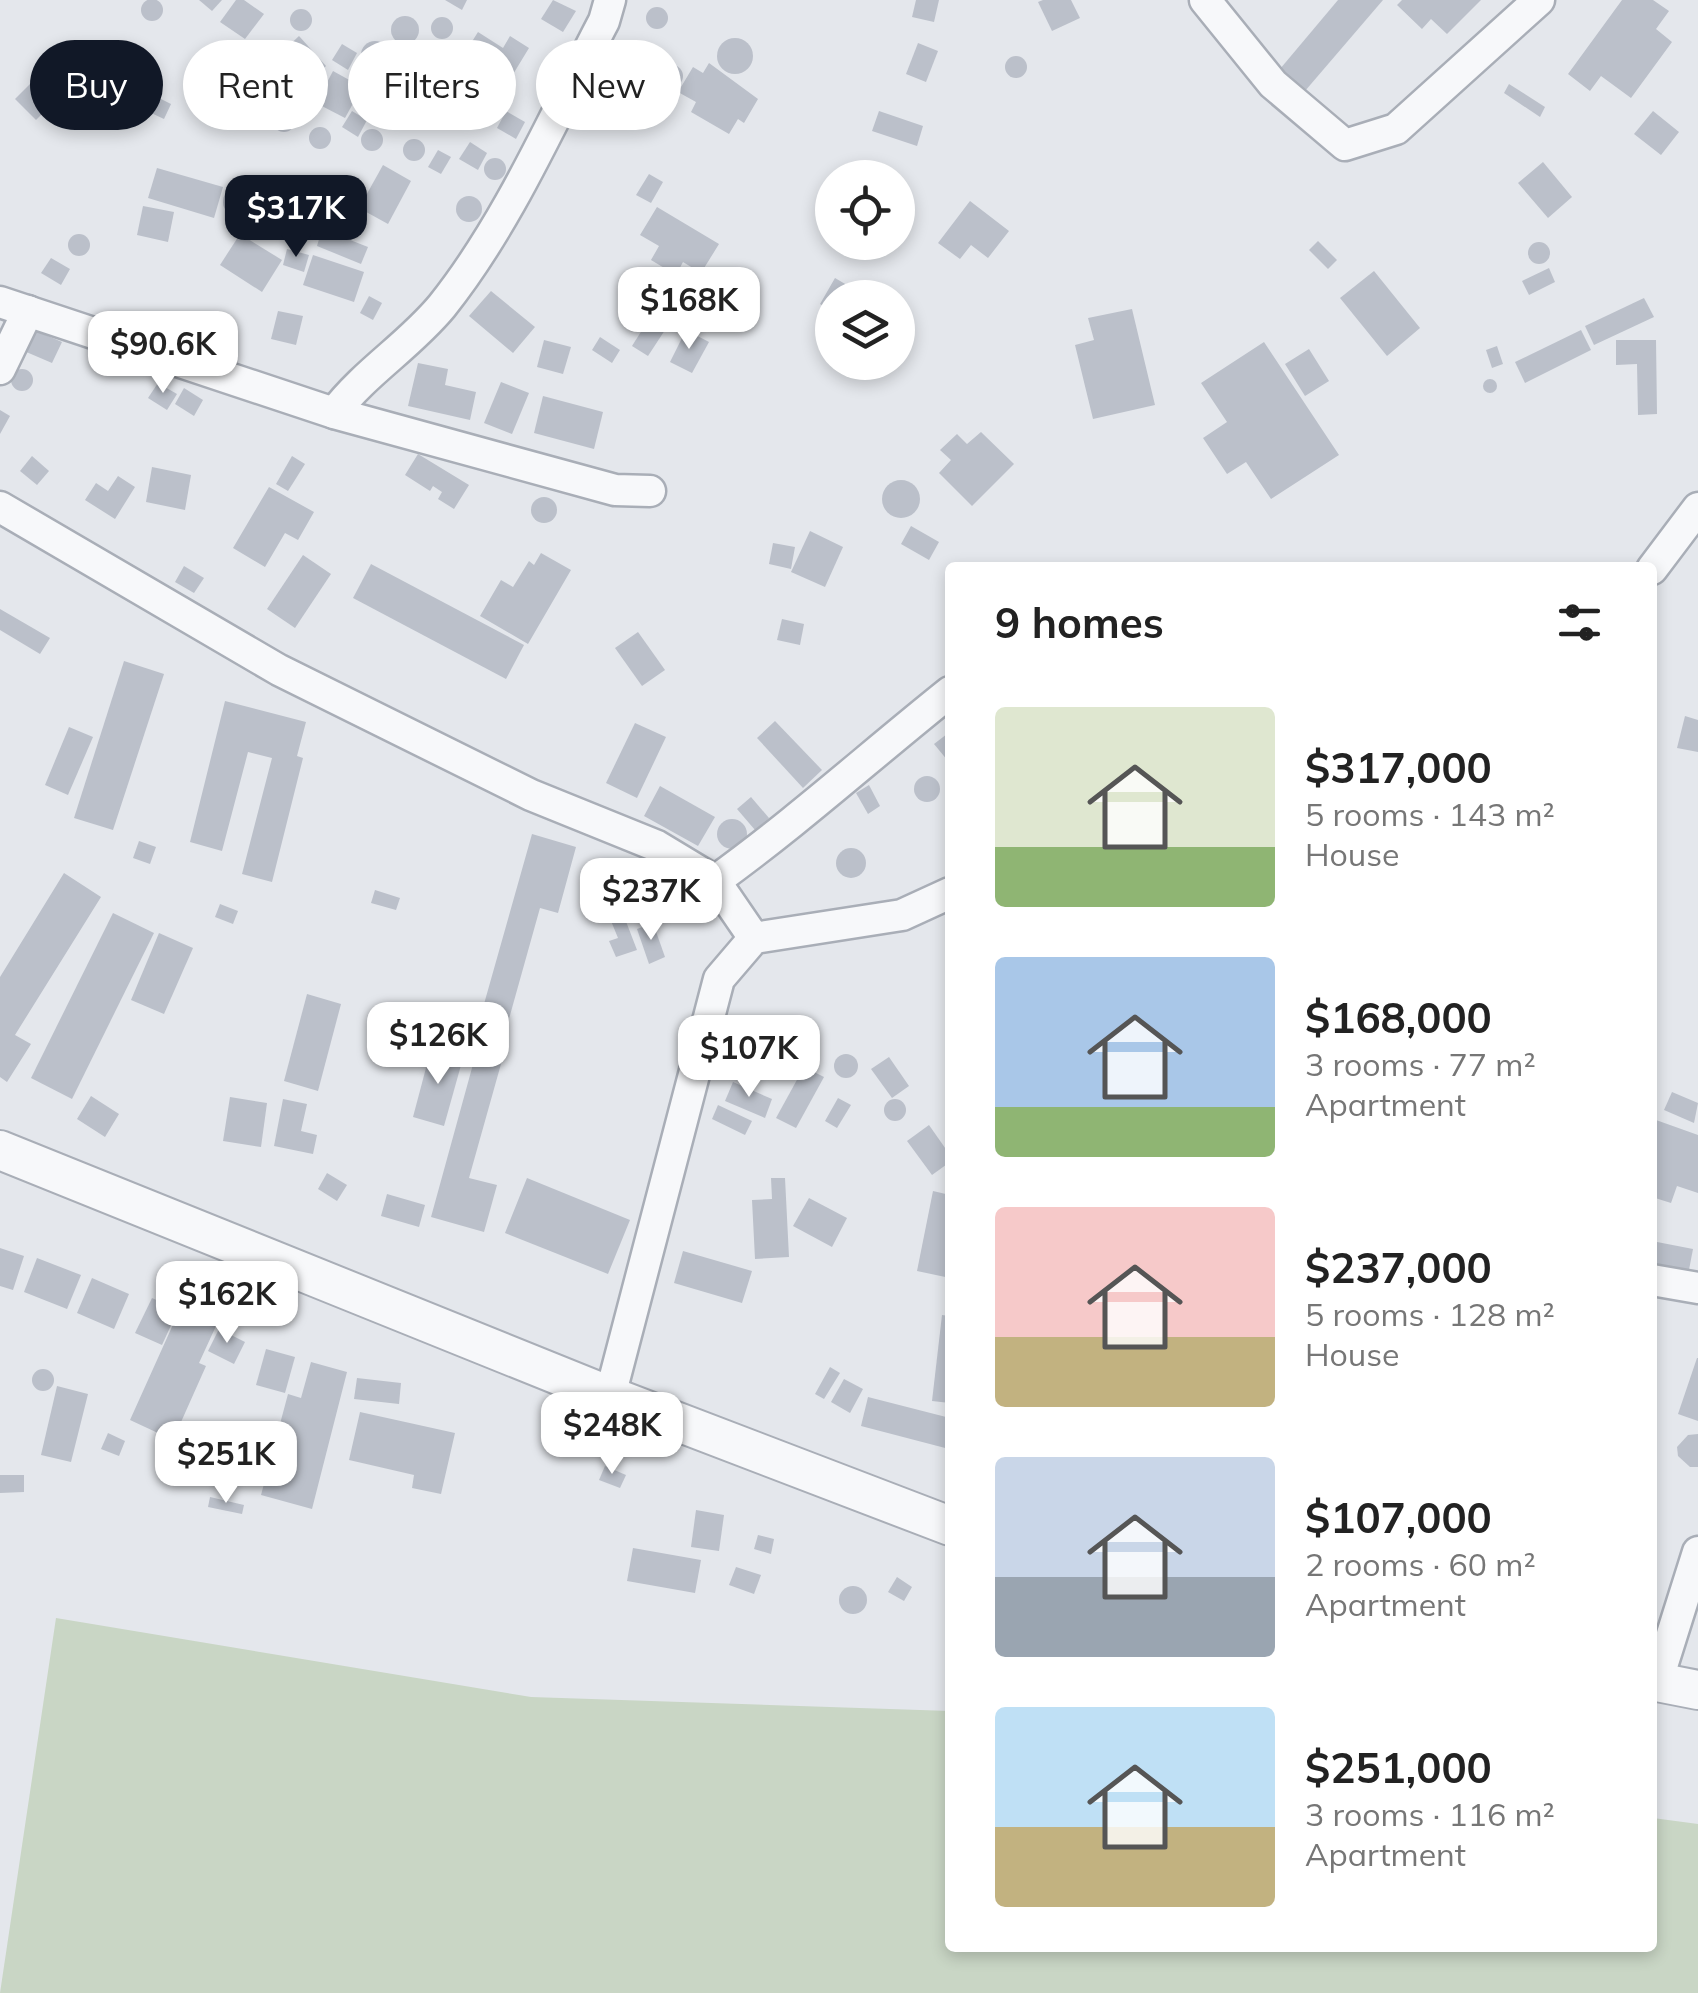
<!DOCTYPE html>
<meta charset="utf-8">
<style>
:root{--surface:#fff;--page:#f6f6f6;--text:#222;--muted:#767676;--accent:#111827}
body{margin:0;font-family:Mulish,sans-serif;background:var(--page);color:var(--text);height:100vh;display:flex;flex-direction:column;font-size:38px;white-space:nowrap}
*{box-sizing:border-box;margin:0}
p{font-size:32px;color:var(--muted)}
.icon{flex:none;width:55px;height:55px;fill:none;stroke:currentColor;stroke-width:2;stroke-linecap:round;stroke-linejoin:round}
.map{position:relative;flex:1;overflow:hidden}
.side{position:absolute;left:945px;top:562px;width:712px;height:1390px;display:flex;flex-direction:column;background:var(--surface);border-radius:10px;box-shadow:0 5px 15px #0003}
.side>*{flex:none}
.hud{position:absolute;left:30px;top:40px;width:765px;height:90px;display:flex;gap:20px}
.fabs{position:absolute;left:815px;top:160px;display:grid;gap:20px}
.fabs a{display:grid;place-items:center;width:100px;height:100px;border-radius:50%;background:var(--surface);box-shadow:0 5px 15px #0003;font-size:50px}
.price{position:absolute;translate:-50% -85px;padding:0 22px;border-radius:20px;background:#fff;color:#222;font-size:32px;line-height:65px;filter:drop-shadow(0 2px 5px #0008)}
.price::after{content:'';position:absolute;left:50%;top:60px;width:30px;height:22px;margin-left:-15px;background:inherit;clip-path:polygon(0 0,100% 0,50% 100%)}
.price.on{background:var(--accent);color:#fff}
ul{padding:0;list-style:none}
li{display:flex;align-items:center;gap:30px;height:250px;padding:0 50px}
li span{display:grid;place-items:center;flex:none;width:280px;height:200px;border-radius:10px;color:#555}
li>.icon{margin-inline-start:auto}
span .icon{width:120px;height:120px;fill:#fffc;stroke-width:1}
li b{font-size:42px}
h2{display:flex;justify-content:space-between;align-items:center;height:120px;padding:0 50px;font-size:42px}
.tag{padding:0 35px;border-radius:45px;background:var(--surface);box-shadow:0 5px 15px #0003;font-size:35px;line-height:90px}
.tag.on{background:var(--accent);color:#fff}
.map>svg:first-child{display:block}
.green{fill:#c9d6c5}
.building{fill:#bbc0ca}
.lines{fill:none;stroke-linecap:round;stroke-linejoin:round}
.minor-casing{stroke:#a9aeb7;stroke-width:35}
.tertiary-casing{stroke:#a9aeb7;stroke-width:42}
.minor{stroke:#f7f8fa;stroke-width:30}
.tertiary{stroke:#f7f8fa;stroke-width:38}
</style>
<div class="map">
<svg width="1698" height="1993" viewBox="0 0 1698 1993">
<rect width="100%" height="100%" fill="#e4e7ec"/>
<polygon class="green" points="56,1618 531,1697 950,1711 950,1948 1652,1948 1653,1818 1698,1824 1698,1993 0,1993"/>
<g class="building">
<circle cx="152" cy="10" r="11"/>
<polygon points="199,0 222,0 212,11"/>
<polygon points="236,0 244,0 264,14 245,39 220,22"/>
<polygon points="445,0 467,0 462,10"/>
<polygon points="553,0 576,11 563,32 541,19"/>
<polygon points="916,0 939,0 934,22 912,17"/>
<polygon points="1043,0 1071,0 1080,18 1052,31 1038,2"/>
<polygon points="1338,0 1383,0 1305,91 1280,69"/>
<polygon points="1402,0 1481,0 1447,34 1431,19 1422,29 1397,5"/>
<polygon points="1622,0 1653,0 1669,11 1656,29 1672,42 1631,98 1601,76 1590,91 1568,74"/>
<circle cx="657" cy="18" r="11"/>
<circle cx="301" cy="20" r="11"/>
<circle cx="405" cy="30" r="14"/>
<circle cx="442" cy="28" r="11"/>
<polygon points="478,32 503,48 510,36 529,48 501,94 456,67"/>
<polygon points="299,36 326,66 309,82 283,51"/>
<circle cx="735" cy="56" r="18"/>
<circle cx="375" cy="55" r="14"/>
<polygon points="918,43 938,51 926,82 906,74"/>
<polygon points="342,44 357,53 348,70 332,60"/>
<circle cx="1016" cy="67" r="11"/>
<polygon points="608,57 618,62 611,76 601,71"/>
<polygon points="709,63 758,99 744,123 738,119 729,134 691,112 696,102 678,92 693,67 703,73"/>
<circle cx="672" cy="76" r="11"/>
<polygon points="333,71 362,87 345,118 316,103"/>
<circle cx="220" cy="93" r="16"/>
<polygon points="30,84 50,106 36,120 15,99"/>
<polygon points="1509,84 1545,107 1540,117 1504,93"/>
<circle cx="251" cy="106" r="10"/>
<circle cx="430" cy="107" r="11"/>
<polygon points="157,97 171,104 164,119 149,112"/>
<polygon points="472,98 489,107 475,118 463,111"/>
<circle cx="284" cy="121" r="11"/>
<polygon points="352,111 367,120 358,137 342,127"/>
<polygon points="506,111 525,122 516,139 497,128"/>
<polygon points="879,111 923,126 917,146 872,131"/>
<polygon points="1653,111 1679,132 1661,155 1634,134"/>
<circle cx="320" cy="138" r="11"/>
<circle cx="372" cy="140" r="11"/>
<circle cx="414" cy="150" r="11"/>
<polygon points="470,142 487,153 478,170 459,159"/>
<polygon points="438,150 451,157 441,174 428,167"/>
<circle cx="495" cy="169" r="11"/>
<polygon points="1543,162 1572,197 1548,218 1518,183"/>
<polygon points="383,165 411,181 388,224 359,208"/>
<polygon points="157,168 223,187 214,218 148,198"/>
<polygon points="649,174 663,182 651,203 636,195"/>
<circle cx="348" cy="199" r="11"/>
<circle cx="237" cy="202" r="14"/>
<circle cx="469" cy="209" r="13"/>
<polygon points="275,199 287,206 278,223 266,216"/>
<polygon points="970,201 1009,231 988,258 971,245 960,259 938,243"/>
<polygon points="143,206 174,212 168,242 137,235"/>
<polygon points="657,207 719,244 701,273 683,262 676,275 651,260 659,246 640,235"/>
<circle cx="298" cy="234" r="11"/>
<polygon points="322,229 368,247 361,264 317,246"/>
<circle cx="79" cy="245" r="11"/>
<polygon points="240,234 282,260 262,292 220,265"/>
<polygon points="1318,241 1337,260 1328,269 1309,250"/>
<circle cx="1539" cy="253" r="11"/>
<polygon points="287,249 309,255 304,272 283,265"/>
<polygon points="313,255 364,272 354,302 303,285"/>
<polygon points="51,258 70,269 61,285 41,273"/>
<polygon points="1549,268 1555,282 1529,295 1522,281"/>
<polygon points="1374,271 1420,328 1387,356 1340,298"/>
<polygon points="835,278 869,298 832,298 832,311 820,304"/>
<polygon points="491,291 535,327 513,353 469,316"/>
<polygon points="369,296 382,303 373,320 360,313"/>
<polygon points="1644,298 1654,317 1594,345 1585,326"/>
<polygon points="1132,309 1155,405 1093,419 1075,345 1094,340 1088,318"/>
<polygon points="278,311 303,316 296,345 271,339"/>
<circle cx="174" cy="325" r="11"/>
<polygon points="649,319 665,330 648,356 632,346"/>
<polygon points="34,330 62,342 52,363 24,351"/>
<polygon points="686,330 709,342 692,373 670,362"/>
<polygon points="1581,330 1591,350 1525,383 1515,362"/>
<polygon points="600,337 620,350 612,363 592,350"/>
<polygon points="544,340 571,347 563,374 537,367"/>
<polygon points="1616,340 1656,340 1657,414 1638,415 1637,364 1616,365"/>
<polygon points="1264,342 1339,455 1271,499 1246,462 1227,474 1203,438 1227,422 1201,383"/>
<polygon points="1497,346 1503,364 1492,368 1486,350"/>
<polygon points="1309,349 1329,381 1305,396 1285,364"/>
<polygon points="418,363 448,369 445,385 476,392 470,420 408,406"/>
<circle cx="22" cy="380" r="11"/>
<circle cx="1490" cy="386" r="7"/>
<polygon points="501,382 529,393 512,434 484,423"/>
<polygon points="158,383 177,394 167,410 148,398"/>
<polygon points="184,388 203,400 194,416 175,404"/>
<polygon points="543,396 603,412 594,449 534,433"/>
<polygon points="0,410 10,416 0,434"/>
<polygon points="981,432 1014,464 972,506 939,473 951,460 940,450 957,434 967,444"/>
<polygon points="418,454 469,485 454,509 438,499 442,492 433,486 430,491 405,475"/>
<polygon points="32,456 49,471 37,485 20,471"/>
<polygon points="292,456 305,464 288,491 276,484"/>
<polygon points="152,467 191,475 185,510 146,502"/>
<polygon points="118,476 135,487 115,519 85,500 96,483 108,491"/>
<circle cx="901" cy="499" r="19"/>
<polygon points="269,487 314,512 298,540 285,533 265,567 233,548"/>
<circle cx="544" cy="510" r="13"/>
<polygon points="911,526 939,542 929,560 901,544"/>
<polygon points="810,531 843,547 825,587 791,572"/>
<polygon points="773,543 795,547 791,569 769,564"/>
<polygon points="541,553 571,570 528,644 480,616 501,580 513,587 529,561 534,565"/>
<polygon points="303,555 331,574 295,628 267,609"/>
<polygon points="371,564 524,645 506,679 353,598"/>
<polygon points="184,566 204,578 194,593 175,582"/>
<polygon points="0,609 50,638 40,654 0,630"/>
<polygon points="782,619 804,624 800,645 777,640"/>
<polygon points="638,632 665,670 642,686 615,648"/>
<polygon points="124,661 164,674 113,830 74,818"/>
<polygon points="225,701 306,722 297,756 303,758 272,882 242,874 272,758 248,752 222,851 190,842"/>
<polygon points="1685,716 1698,720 1698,752 1677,748"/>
<polygon points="775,721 822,770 803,788 757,738"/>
<polygon points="635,723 666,737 637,798 606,783"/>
<polygon points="69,727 93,737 68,795 45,785"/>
<polygon points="947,734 950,737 948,761 934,744"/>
<circle cx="927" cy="789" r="13"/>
<polygon points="869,785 880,806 868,814 856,793"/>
<polygon points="660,786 715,817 698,846 644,816"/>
<polygon points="751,797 769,818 755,830 737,809"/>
<circle cx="732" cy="834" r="15"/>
<polygon points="532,834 576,847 558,913 540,908 500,1051 473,1043"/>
<polygon points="139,841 156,847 150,864 133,858"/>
<circle cx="851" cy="863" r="15"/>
<polygon points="64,873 101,897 15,1035 31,1044 7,1082 0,1077 0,977"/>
<polygon points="375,890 400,898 396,910 371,903"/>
<polygon points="220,904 238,911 233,924 215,917"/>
<polygon points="622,911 637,950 616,957 609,941 618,938 609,916"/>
<polygon points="113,913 154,933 72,1099 31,1078"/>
<polygon points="653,923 665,957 649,964 637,929"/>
<polygon points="159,933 193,948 164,1014 131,1000"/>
<polygon points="307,994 341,1004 318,1091 284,1081"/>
<polygon points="431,1049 463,1058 444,1126 413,1117"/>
<circle cx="846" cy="1066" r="12"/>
<polygon points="475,1057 501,1064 469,1178 497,1185 484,1232 431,1217"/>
<polygon points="889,1057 909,1086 892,1098 871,1069"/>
<polygon points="804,1067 824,1077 796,1128 776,1118"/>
<polygon points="733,1082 772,1099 765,1118 725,1101"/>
<polygon points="1672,1092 1698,1103 1694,1123 1664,1110"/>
<polygon points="91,1096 119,1114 105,1137 77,1119"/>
<polygon points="230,1097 267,1103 261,1147 223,1141"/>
<polygon points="838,1098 851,1105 837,1128 825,1121"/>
<polygon points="283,1099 307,1104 301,1131 317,1135 313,1154 274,1146"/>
<circle cx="895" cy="1110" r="11"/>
<polygon points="718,1105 752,1121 745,1135 712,1119"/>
<polygon points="1656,1120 1698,1135 1698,1193 1677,1186 1671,1203 1652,1197"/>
<polygon points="929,1125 950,1155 950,1162 932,1175 907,1141"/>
<polygon points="327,1173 347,1185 337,1201 318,1189"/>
<polygon points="527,1178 630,1220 608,1274 505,1233"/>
<polygon points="771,1178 785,1178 789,1257 755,1259 752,1200 772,1199"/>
<polygon points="933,1191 950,1195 950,1278 917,1271"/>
<polygon points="387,1194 425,1205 419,1227 381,1216"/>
<polygon points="809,1198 847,1218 832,1247 793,1226"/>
<polygon points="1652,1241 1693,1249 1688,1275 1652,1267"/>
<polygon points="0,1248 24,1256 13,1290 0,1286"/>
<polygon points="683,1251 752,1271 742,1303 674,1283"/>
<polygon points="37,1258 81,1275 67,1309 24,1292"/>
<polygon points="92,1278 129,1294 114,1329 77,1313"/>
<polygon points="152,1298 178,1310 162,1345 135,1333"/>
<polygon points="180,1309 216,1326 199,1363 206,1366 173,1440 130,1420"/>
<polygon points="942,1315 950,1316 950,1403 932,1401"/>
<polygon points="219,1329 245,1342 234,1364 208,1351"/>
<polygon points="266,1349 295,1357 285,1393 256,1385"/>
<polygon points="1697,1358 1698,1358 1698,1421 1678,1414"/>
<polygon points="311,1362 347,1372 312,1509 261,1495 288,1394 301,1398"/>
<polygon points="830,1367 840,1373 824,1399 815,1394"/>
<circle cx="43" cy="1380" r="11"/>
<polygon points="357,1378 401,1383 399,1404 354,1399"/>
<polygon points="844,1379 863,1389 850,1413 831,1402"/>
<polygon points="57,1386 88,1394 71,1462 41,1455"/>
<polygon points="868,1397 950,1418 949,1449 861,1426"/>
<polygon points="360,1412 455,1433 441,1494 412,1488 414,1475 349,1460"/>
<polygon points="108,1433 125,1441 119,1456 101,1449"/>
<polygon points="191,1434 213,1445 205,1460 183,1449"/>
<polygon points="1698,1434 1698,1467 1690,1467 1678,1456 1677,1447 1688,1435"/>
<polygon points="605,1466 626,1475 620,1488 599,1480"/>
<polygon points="0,1475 24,1475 24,1492 0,1493"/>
<polygon points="210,1497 244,1505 242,1514 208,1507"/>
<polygon points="696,1510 724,1515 719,1551 691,1547"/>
<polygon points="758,1535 774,1539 771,1554 754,1549"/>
<polygon points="633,1548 701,1560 695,1593 627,1581"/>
<polygon points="736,1567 761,1575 754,1594 729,1585"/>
<polygon points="897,1577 912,1587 904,1601 888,1592"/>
<circle cx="853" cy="1600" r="14"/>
</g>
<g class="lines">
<defs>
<g id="minor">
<polyline points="1205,0 1273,84 1345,145 1396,129 1539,0"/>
<polyline points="0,302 334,413 615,490 650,491"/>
<polyline points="0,369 28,311"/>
<path d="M334 413C365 372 409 346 442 306 509 222 554 116 604 21L610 0"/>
<polyline points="0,507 279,670 531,795 657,846 715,881 754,938"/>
<polyline points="1652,569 1698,508"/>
<path d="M715 881C797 822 871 755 950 692"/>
<polyline points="1652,1280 1698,1288"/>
<polyline points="610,1396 719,979 754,938 902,915 950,893"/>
<polyline points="1657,1682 1698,1552"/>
</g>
<g id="tertiary">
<polyline points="0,1150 610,1396 950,1526"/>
<polyline points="1652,1681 1698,1690"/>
</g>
</defs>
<use href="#minor" class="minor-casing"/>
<use href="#tertiary" class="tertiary-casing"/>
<use href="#minor" class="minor"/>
<use href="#tertiary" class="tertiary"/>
</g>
</svg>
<div class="fabs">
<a><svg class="icon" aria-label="locate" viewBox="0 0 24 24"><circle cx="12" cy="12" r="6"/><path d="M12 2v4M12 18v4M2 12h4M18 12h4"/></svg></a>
<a><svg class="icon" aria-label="layers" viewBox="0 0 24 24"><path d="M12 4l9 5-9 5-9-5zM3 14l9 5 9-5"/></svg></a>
</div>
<b class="price on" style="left:296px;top:260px">$317K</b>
<b class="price" style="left:689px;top:352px">$168K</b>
<b class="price" style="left:163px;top:396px">$90.6K</b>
<b class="price" style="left:651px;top:943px">$237K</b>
<b class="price" style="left:438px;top:1087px">$126K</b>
<b class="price" style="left:749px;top:1100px">$107K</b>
<b class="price" style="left:227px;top:1346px">$162K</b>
<b class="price" style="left:612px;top:1477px">$248K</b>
<b class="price" style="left:226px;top:1506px">$251K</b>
<div class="hud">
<a class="tag on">Buy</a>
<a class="tag">Rent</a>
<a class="tag">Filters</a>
<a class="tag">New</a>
</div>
<section class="side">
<h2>9 homes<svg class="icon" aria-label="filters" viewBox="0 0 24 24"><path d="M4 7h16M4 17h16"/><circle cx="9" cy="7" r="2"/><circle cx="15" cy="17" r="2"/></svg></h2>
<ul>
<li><span style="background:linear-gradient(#dfe7d0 70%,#8fb573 0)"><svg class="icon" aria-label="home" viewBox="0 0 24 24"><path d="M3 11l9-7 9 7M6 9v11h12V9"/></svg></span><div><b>$317,000</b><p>5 rooms · 143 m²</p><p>House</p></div></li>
<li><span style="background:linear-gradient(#a9c7e8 75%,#8fb573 0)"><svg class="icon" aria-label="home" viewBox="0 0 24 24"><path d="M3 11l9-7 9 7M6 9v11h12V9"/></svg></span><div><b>$168,000</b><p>3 rooms · 77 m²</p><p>Apartment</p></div></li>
<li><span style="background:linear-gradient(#f6c9c9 65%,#c2b280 0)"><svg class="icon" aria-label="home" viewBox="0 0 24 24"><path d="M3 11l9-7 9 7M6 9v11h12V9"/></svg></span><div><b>$237,000</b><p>5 rooms · 128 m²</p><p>House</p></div></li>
<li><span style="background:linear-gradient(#c9d6e8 60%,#9aa5b1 0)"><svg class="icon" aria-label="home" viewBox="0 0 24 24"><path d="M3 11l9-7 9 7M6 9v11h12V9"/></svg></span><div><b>$107,000</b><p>2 rooms · 60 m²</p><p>Apartment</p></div></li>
<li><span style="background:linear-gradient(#bfe0f5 60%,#c2b280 0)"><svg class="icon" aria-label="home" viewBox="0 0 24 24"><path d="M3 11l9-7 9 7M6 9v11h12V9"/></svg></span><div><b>$251,000</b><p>3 rooms · 116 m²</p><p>Apartment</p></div></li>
</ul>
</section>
</div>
